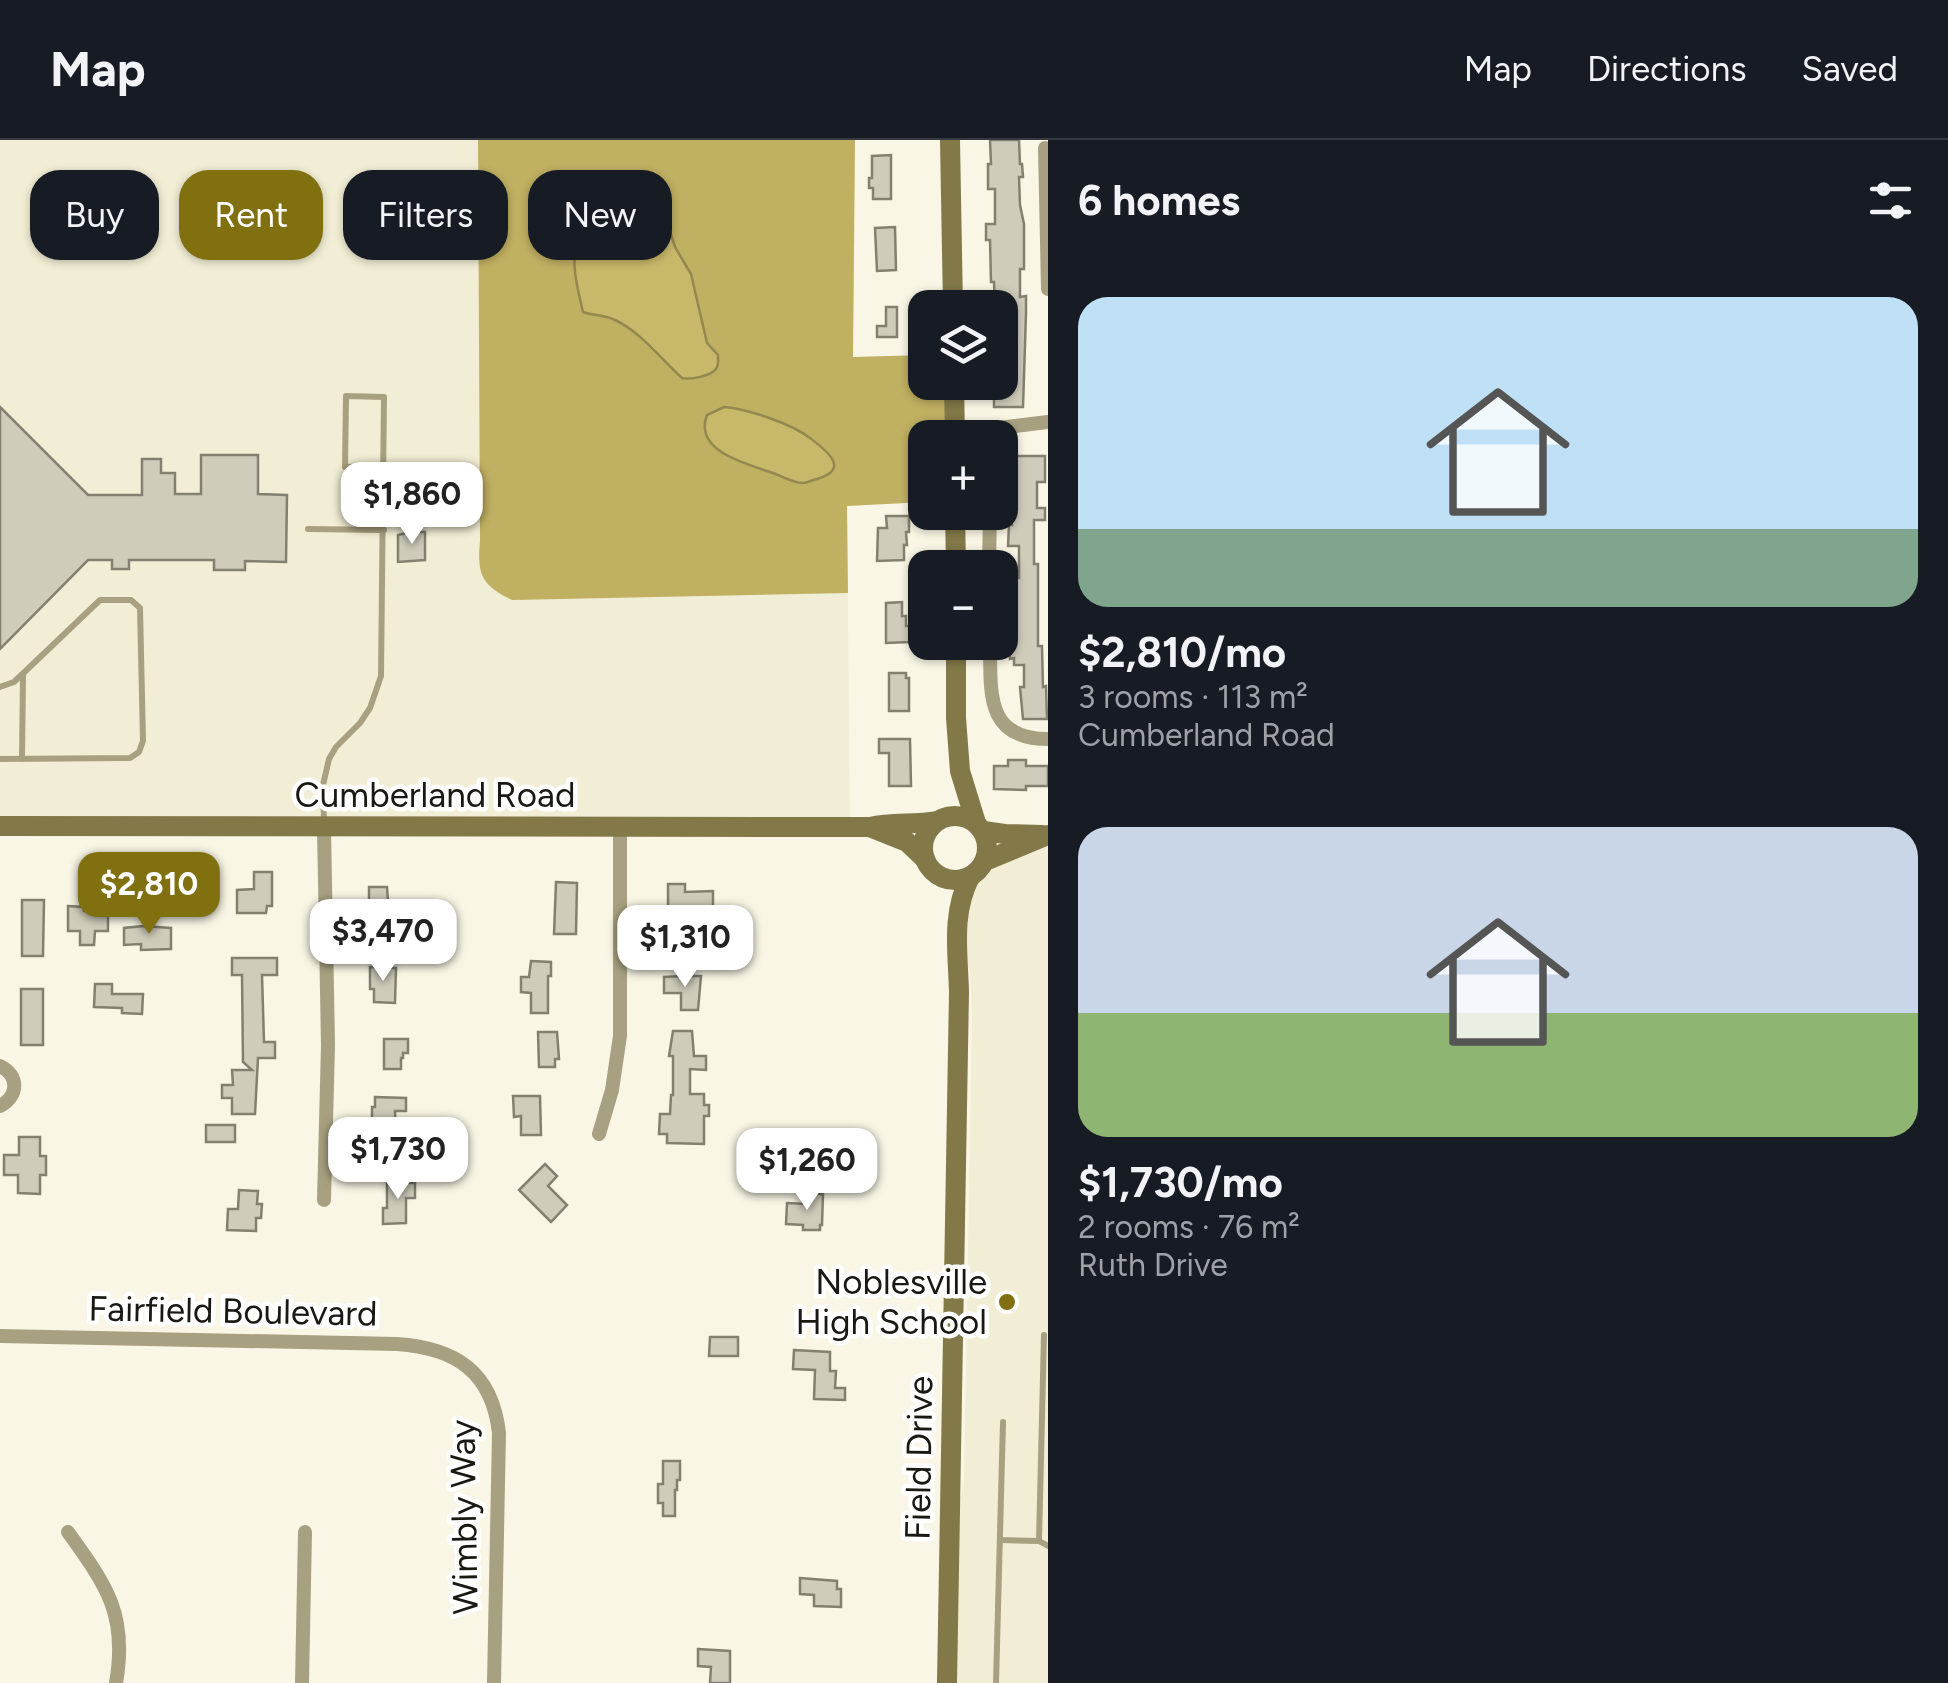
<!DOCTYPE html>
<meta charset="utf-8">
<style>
:root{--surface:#171b24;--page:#20242c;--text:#f1f3f6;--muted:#9ea1a6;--line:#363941;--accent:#80700f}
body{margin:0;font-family:Figtree,sans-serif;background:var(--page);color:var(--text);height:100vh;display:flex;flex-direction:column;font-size:38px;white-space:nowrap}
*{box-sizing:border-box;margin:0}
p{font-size:32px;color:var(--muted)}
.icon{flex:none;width:55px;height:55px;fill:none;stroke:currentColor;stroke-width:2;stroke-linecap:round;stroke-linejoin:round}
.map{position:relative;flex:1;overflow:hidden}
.panel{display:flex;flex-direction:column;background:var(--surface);width:900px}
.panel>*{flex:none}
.top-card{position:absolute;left:30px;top:30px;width:868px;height:90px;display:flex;gap:20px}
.tools{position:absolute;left:908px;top:150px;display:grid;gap:20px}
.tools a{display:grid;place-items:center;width:110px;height:110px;border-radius:20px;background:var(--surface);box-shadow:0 2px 8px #0004;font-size:50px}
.price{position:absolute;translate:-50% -85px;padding:0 22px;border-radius:20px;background:#fff;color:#222;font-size:32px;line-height:65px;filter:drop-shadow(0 2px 5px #0008)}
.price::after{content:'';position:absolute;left:50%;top:60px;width:30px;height:22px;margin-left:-15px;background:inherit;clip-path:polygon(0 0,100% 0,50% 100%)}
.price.selected{background:var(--accent);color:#fff}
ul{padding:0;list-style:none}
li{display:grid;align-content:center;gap:20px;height:530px;padding:0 30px}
li span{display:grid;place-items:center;height:310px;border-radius:30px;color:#555}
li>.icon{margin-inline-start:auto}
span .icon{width:180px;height:180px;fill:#fffc;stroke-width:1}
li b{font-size:42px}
h2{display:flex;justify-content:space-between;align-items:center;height:120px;padding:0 30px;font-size:42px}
.chip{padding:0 35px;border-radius:30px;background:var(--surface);box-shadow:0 2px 8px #0004;font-size:35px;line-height:90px}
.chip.selected{background:var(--accent);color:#fff}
header{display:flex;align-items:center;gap:60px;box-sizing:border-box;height:140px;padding:0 50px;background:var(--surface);border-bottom:2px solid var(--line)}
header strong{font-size:48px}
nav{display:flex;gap:55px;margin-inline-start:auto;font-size:35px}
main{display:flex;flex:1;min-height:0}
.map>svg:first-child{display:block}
.built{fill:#f2eed5}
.forest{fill:#c0b062}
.water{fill:#c8b86a;stroke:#948850;stroke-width:2.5}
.building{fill:#cfccbb;stroke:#838071;stroke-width:2.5}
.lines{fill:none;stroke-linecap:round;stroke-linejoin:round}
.lane{stroke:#a8a181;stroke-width:6}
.street{stroke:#a8a181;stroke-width:14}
.secondary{stroke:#827848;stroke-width:20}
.poi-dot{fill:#80700f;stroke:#fff;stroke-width:4}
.labels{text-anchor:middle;stroke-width:9;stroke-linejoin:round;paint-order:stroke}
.street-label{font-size:35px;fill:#191812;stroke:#fff}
.poi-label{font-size:35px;fill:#191812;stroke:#fff;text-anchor:end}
</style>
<header>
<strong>Map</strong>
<nav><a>Map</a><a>Directions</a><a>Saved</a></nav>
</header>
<main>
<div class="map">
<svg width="1048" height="1543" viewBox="0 0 1048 1543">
<rect width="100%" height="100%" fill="#f9f6e5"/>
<g class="built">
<polygon points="0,0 855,0 853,217 925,215 925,242 945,297 925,298 925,362 847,366 850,686 0,687"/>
<polygon points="1048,704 1048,1543 953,1543 960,1363 964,1340 972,878 970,834 967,827 962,772 974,744 1002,720"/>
</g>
<path class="forest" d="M478 0H855L853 217 925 215V242L945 243V297L925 298V362L847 366 848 453 512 460C481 445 477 434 480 401Z"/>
<g class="water">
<path d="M657 68 665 76 675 107 691 134 707 203 718 215C718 220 719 225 716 229 711 236 690 240 682 238 660 218 642 193 615 180 605 175 594 176 583 172 576 141 569 121 581 90L597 82 615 81Z"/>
<path d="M724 267C748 269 792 284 810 298 827 311 851 329 817 339 811 340 808 343 803 343 793 343 782 336 773 333 748 324 693 312 707 275Z"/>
</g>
<g class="building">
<polygon points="990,0 1019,0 1020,24 1022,24 1023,37 1019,37 1020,65 1024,84 1024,129 1020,129 1020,157 1026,156 1026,173 1023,267 994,267 994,243 1000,243 1000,168 995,168 994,142 991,142 990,100 986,100 986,84 995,84 995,49 988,49 988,24 991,24"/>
<polygon points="891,15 891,59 873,59 873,48 869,48 869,38 872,38 872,16"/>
<polygon points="895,87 896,130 877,131 875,88"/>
<polygon points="886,167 897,167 897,197 877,197 877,186 886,186"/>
<polygon points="0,267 88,355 142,355 142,319 161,319 161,333 175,333 175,354 201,354 201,315 258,315 258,354 287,355 286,422 245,421 245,430 214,430 214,420 129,420 129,429 112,429 112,420 88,420 0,509"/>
<polygon points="1010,316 1045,316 1045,342 1037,342 1037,368 1045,368 1045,380 1034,380 1034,424 1038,424 1038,506 1042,506 1043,547 1046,546 1047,579 1023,579 1020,547 1024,547 1024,525 1014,525 1014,518 1010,519 1008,438 1019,438 1019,406 1008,406 1009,385 1012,385 1010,364 1008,364 1008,353 1011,353"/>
<polygon points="886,376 909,376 909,392 906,392 907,405 904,405 904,420 877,421 878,388 887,388"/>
<polygon points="411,392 425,392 425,420 398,422 398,395"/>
<polygon points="902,462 902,476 906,476 906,486 910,486 910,502 886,503 886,463"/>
<polygon points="889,533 906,533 906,538 909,538 909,571 889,571"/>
<polygon points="879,599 910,599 911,646 889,646 889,613 879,613"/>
<polygon points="1008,620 1026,620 1026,626 1048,626 1048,646 1026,646 1026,650 994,649 994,626 1008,626"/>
<polygon points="254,732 272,732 272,766 267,766 266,773 237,773 237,750 254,749"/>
<polygon points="556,742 577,743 576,794 554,794"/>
<polygon points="668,744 685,744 685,752 713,751 713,773 693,774 693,778 680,778 680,773 668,773"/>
<polygon points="369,747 387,747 388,761 397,761 397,786 390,786 390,797 371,797 371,792 369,792"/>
<polygon points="22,760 44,760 43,816 22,816"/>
<polygon points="68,766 84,767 84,771 108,774 108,791 95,791 94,805 80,805 80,791 68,791"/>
<polygon points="143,786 171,788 171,809 141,810 141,804 124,805 124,788"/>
<polygon points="232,818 277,818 277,835 262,835 264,902 275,902 275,918 258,918 255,974 232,974 232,958 222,958 222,945 233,945 232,930 252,930 243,922 242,835 232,835"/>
<polygon points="531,821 551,822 551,836 548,836 548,873 531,873 531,853 521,852 521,837 529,837"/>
<polygon points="370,827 396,828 395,863 374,862 374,849 370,849"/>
<polygon points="683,836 701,836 698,870 681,870 681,853 664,853 664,837"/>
<polygon points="95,844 112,844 112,854 143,854 142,874 122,873 122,868 94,867"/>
<rect x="21" y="849" width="22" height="56"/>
<polygon points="673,891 692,891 694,916 706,916 706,930 690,929 690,954 704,954 704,965 709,965 709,976 704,976 704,1004 667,1003 667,994 659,994 660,974 670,974 671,955 673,955 673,916 669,916"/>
<polygon points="538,892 557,892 559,919 555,919 555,927 539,927"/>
<polygon points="384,899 408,899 408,913 403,913 403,918 401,918 401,929 384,929"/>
<polygon points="513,956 540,956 541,995 521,995 521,976 514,977"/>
<polygon points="375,957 406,958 406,971 395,971 396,994 375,994 375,988 372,988 372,967 375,967"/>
<rect x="206" y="985" width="29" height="17"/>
<polygon points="19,997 40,997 40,1016 46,1016 46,1035 40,1035 40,1054 18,1053 18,1035 4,1035 4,1015 19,1015"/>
<polygon points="777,1016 803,1017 803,1041 776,1040"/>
<polygon points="545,1024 557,1036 548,1046 567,1065 551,1082 519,1050"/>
<polygon points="387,1042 415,1043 415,1058 406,1058 406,1083 383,1084 383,1068 387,1068"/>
<polygon points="239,1050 258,1051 257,1064 262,1064 261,1078 256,1078 256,1091 227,1090 228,1069 238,1069"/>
<polygon points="809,1054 823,1054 822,1085 820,1085 820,1090 803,1090 803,1085 786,1084 787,1063 808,1064"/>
<polygon points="710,1197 738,1197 738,1216 709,1216"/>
<polygon points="794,1210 830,1212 830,1231 836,1231 835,1248 845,1248 845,1260 814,1259 815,1230 793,1229"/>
<polygon points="663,1321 680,1321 680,1340 677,1340 677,1350 675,1350 675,1376 663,1376 663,1363 658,1363 658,1344 663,1344"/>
<polygon points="800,1438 837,1441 837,1449 841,1449 841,1467 814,1466 814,1455 800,1454"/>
<polygon points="698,1509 730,1511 730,1543 710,1543 711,1527 698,1526"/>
</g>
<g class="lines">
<g class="lane">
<polyline points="308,389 384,390"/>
<polyline points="0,547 14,542 100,460 131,460 140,468 143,601 139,612 130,618 0,619"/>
<polyline points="22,619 23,535"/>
<polyline points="324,681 323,645 329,619 336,607 360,583 370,568 381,536 384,257 346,256 345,327 384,326"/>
<polyline points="1044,1195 1039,1401 1048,1406"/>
<polyline points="1000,1400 1039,1401"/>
<polyline points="996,1543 1003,1282"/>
</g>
<g class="street">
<polyline points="1045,8 1048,149"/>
<polyline points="955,288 999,288 1048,282"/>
<polyline points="989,428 990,372"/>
<path d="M990 502C991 551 984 599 1048 599"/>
<path d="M0 926C19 935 19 956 0 966"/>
<polyline points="599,994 612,950 620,896 620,687"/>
<polyline points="324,1060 328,905 324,688"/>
<path d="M0 1196 397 1204C455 1208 492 1231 499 1293L494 1543"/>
<path d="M68 1392C106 1445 128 1474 116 1543"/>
<polyline points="302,1543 305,1392"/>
</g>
<g class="secondary">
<polyline points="950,0 953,168"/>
<polyline points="954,242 955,298"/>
<polyline points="955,372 956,428"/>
<polyline points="956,502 956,578 960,631 976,683"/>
<circle cx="955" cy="708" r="32"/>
<path d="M0 686 870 687C893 682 914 685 937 681"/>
<polyline points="872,688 907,702 925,719"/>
<polyline points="983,691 1005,694 1042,695"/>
<polyline points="985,721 1048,695"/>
<path d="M947 1543 959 852C958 812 951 774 970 737"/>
</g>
</g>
<circle class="poi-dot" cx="1007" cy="1162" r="10"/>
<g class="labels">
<g class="street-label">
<text x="435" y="667">Cumberland Road</text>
<text transform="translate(233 1171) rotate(1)" y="12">Fairfield Boulevard</text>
<text transform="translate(919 1318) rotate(-89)" y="12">Field Drive</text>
<text transform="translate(464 1377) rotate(-91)" y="12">Wimbly Way</text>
</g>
<g class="poi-label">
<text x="987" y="1154">Noblesville<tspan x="987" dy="40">High School</tspan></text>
</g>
</g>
</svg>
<div class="tools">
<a><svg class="icon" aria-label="layers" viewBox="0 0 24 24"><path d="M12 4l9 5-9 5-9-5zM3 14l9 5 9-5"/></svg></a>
<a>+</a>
<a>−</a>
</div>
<b class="price" style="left:412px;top:407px">$1,860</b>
<b class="price selected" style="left:149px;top:797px">$2,810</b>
<b class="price" style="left:383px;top:844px">$3,470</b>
<b class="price" style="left:685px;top:850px">$1,310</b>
<b class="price" style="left:398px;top:1062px">$1,730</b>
<b class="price" style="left:807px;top:1073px">$1,260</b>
<div class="top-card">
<a class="chip">Buy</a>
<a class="chip selected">Rent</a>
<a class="chip">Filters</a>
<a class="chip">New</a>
</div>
</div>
<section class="panel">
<h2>6 homes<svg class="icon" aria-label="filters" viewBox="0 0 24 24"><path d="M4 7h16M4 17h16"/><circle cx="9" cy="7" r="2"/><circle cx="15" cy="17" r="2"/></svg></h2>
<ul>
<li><span style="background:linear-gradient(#bfe0f5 75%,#7fa58c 0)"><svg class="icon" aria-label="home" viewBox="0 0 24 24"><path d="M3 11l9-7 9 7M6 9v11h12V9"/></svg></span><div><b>$2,810/mo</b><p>3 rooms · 113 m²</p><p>Cumberland Road</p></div></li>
<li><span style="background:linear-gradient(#c9d6e8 60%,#8fb573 0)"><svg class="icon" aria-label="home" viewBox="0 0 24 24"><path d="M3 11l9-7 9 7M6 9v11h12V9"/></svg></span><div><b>$1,730/mo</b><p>2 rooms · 76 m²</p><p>Ruth Drive</p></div></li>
</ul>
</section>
</main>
